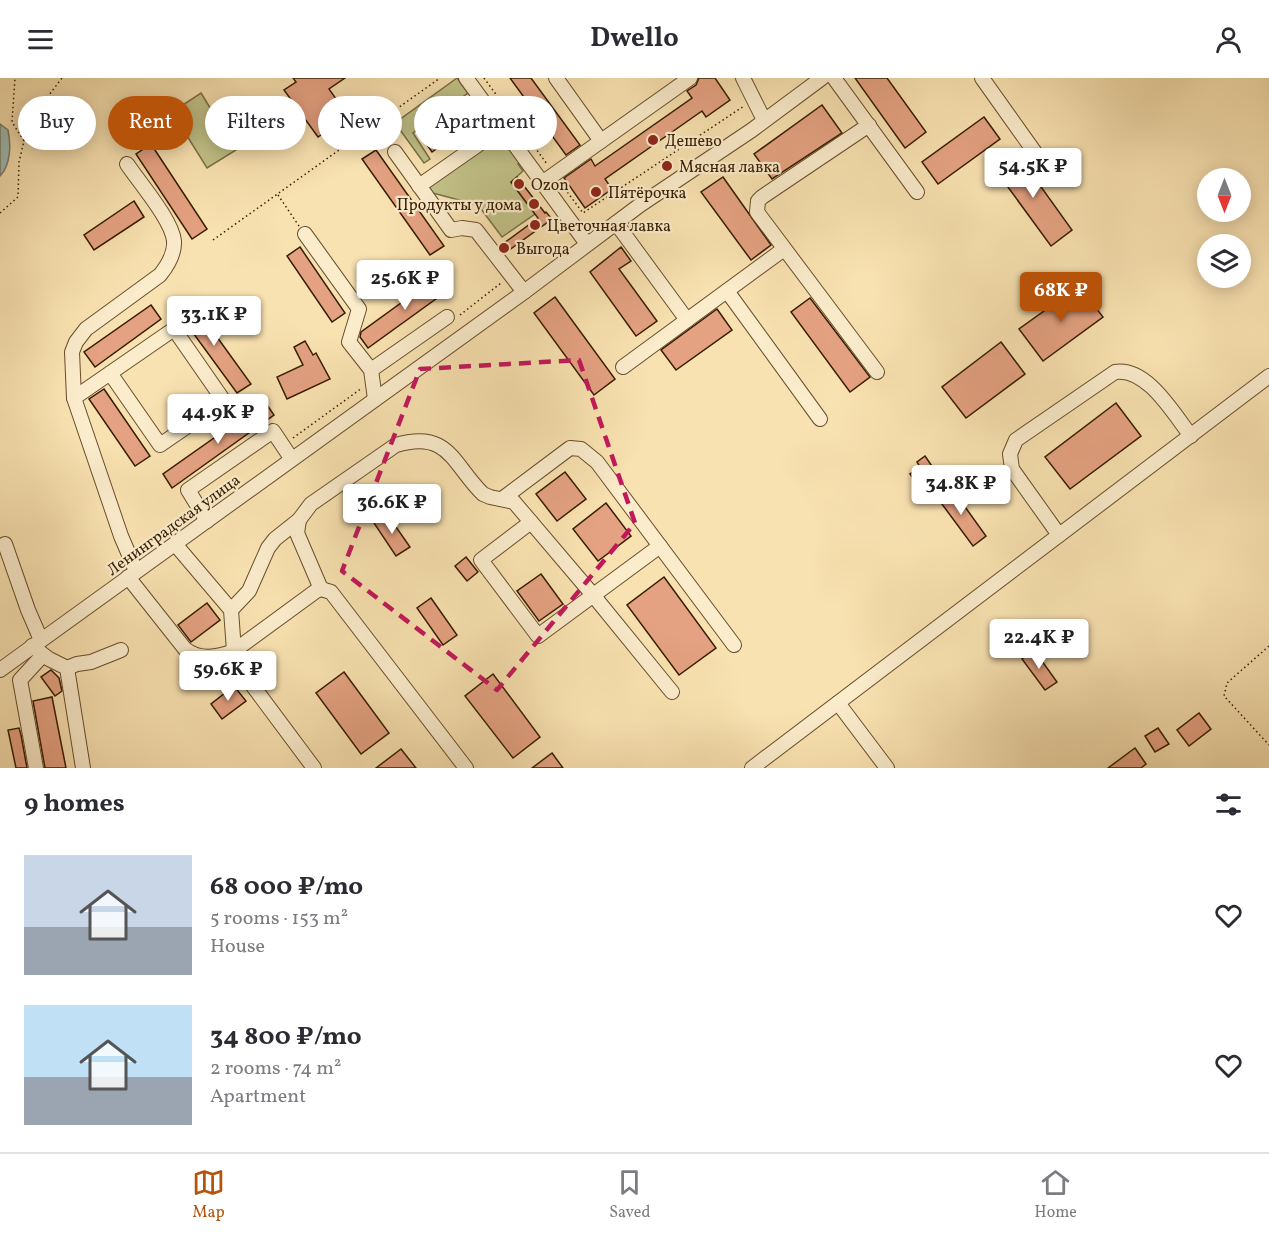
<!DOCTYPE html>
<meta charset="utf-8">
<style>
:root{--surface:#fff;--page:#f7f7f7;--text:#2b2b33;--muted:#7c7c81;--line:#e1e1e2;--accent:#b45309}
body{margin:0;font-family:Vollkorn,serif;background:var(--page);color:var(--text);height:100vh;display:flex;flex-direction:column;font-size:22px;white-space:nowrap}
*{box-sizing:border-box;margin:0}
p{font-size:20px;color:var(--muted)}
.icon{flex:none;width:33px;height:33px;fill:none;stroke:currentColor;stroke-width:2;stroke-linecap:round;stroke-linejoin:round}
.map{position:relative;height:690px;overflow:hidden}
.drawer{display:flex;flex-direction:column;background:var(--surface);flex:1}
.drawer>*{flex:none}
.guide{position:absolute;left:18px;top:18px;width:600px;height:54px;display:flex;gap:12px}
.needle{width:39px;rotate:180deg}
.buttons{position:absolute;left:1197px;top:90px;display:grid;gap:12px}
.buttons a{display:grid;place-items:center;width:54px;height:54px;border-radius:50%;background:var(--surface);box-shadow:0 3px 15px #0003;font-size:30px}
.price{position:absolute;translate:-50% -51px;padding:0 14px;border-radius:6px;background:#fff;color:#222;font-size:20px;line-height:39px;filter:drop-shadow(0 2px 3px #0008)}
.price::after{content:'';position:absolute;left:50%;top:36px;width:18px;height:14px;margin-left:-9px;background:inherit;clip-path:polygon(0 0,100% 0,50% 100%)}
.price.selected{background:var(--accent);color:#fff}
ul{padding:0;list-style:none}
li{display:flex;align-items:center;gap:18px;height:150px;padding:0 24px}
li span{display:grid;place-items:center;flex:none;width:168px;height:120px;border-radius:0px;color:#555}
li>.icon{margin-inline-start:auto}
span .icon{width:72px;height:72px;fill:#fffc;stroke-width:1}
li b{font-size:26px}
h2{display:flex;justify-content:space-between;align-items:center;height:72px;padding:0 24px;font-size:26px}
.chip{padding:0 21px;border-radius:27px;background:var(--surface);box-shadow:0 3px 15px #0003;font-size:21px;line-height:54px}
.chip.selected{background:var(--accent);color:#fff}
header{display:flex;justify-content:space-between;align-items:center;height:78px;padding:0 24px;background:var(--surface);font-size:27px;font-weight:700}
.dock{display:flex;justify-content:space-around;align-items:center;height:84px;border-top:2px solid var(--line);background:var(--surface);font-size:16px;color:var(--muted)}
.dock a{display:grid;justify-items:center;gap:3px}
.dock .selected{color:var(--accent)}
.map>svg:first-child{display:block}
.green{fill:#c2c288;stroke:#7c6f44;stroke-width:1.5}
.water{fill:#9fbcb3;stroke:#757c6b;stroke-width:1.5}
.building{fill:#e5a282;stroke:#361c00;stroke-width:1.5}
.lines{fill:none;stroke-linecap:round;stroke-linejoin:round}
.minor-casing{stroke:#674e2c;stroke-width:16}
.path{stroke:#361c00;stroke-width:1.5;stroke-dasharray:1.5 3;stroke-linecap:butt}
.minor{stroke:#fbeccc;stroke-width:14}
.marked{fill:none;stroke:#c2185b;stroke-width:4.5;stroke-dasharray:12 8;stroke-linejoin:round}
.poi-dot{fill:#8f2418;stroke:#fbeccc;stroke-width:2}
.labels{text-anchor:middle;stroke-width:4.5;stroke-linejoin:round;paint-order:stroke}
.poi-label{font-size:16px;fill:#361c00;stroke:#fbeccc;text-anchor:start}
.street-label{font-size:16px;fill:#361c00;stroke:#fbeccc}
</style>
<header><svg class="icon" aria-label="menu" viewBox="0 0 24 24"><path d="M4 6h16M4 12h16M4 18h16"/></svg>Dwello<svg class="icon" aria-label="person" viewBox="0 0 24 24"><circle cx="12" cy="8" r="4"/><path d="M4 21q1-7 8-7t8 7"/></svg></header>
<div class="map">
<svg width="1269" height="690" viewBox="0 0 1269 690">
<rect width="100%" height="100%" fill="#f9e2b1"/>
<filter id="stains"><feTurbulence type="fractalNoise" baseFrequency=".00333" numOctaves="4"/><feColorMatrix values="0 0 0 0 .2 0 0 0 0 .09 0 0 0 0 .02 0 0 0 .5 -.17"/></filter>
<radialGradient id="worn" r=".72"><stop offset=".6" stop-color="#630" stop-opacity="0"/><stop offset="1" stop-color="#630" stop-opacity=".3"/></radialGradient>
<g class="green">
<polygon points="457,0 468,15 413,55 430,81 424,85 395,45"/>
<polygon points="201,15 236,72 207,90 172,34"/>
<polygon points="497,59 501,59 521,86 518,86 523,93 511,104 535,136 502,159 478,127 421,112"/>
</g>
<path class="water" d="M0 46 8 52C11 66 11 87 0 98Z"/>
<g class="building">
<polygon points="293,0 345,0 329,11 348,38 318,59 284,12 296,4"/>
<polygon points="510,0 531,0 580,67 566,77"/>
<polygon points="699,0 715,0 730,22 706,39 702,33 605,101 612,111 585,130 564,100 591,81 595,88 692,20 687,13 696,7"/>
<polygon points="855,0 887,0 926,54 905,70"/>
<polygon points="822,27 842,55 772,101 754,76"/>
<polygon points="984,39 1000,61 938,106 922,84"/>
<polygon points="456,42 463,52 432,74 425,64"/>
<polygon points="151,66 207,151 192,161 136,76"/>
<polygon points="376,72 444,168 430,177 362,81"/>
<polygon points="1016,74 1072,152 1051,168 994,90"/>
<polygon points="517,99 545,135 546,134 552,141 505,175 500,168 538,140 511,104"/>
<polygon points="723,99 771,167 751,182 701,114"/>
<polygon points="134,123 144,139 94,172 84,157"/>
<polygon points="300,169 345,235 332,244 287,178"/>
<polygon points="621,169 631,183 619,191 657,243 636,258 590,194"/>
<polygon points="441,196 451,210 368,270 360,259 361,254"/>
<polygon points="1079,208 1103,239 1043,283 1019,251"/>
<polygon points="555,219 615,301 594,317 534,235"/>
<polygon points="810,220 870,299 850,314 791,234"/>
<polygon points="191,223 251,306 237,315 177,233"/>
<polygon points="151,227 161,241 95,289 84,274"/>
<polygon points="717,231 732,252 676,292 661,272"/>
<polygon points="305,263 313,277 316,275 330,301 287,321 277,299 303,287 294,269"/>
<polygon points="1001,264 1025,296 966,340 942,309"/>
<polygon points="104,311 150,378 135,388 89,321"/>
<polygon points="265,324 274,337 172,410 163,396"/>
<polygon points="1116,325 1141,358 1070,411 1045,379"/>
<polygon points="925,378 938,397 920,410 910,396 920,389 917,384"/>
<polygon points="565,394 586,421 557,443 536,416"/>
<polygon points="950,408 986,458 973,468 936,418"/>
<polygon points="606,425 631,458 598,483 573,451"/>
<polygon points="387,436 410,469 396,478 374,445"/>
<polygon points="466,479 478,494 467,503 455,488"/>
<polygon points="541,496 563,526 539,543 517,513"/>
<polygon points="664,499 716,570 679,597 627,527"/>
<polygon points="431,520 457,557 443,567 417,530"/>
<polygon points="207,525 220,542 191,564 178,547"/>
<polygon points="1034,572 1057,604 1045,612 1022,581"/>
<polygon points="51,592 59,600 62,613 55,618 41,599"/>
<polygon points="344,594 389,655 361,676 316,615"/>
<polygon points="493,596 540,659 513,680 465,618"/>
<polygon points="234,608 246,623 222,641 211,626"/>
<polygon points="52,619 66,690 45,690 33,623"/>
<polygon points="1199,635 1211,651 1189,668 1177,652"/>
<polygon points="19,650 21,657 27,690 16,690 8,652"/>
<polygon points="1158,650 1169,666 1155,674 1145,658"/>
<polygon points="1135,670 1146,686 1141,690 1108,690"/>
<polygon points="401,671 416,690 376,690"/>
<polygon points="552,675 563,690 532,690"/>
</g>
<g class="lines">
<defs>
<g id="minor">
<polyline points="466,0 587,166"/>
<polyline points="556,0 601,63"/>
<polyline points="743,0 764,42"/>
<polyline points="834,0 917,114"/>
<polyline points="982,0 1046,90"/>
<polyline points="869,47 762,119 758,123 757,134 877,294"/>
<polyline points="395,74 451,152 462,150 476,152 524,214"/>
<path d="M127 86C139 104 172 142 174 163 175 176 168 187 160 197L86 251 76 264 72 274 74 320 121 458 136 493"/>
<polyline points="542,105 690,0"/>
<polyline points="419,108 502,50"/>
<polyline points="616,145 687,242"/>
<polyline points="305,156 359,231 349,264 371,292 375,321"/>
<polyline points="727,213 820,341"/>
<polyline points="623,289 784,171"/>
<polyline points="371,292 447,239"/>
<polyline points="74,320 174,251 224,323 160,367 110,295"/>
<polyline points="502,421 570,370 581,371 597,384 734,567"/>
<polyline points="299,442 297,455 321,511"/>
<polyline points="207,443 188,412 273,353 291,380"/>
<polyline points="531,444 481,482 538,558 660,468"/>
<path d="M1059 457 1012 391 1010 376 1016 362 1115 294C1147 289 1173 335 1191 358"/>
<polyline points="5,466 28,532 41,562"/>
<polyline points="175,466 231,532 234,573 241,592 314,690"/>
<path d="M128 499 185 571C200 583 218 579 234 573L316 513 321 511 331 514 466 690"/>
<path d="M231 532 249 513 268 470 275 461 299 442 311 426 396 367C449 351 453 387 483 416L490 419 514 424 593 517 672 614"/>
<polyline points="32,568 49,581 67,590 83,690"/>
<polyline points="67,590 77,586 91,584 121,572"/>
<polyline points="0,592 524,214 640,127 752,52 822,0"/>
<polyline points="838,625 887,690"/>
<polyline points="36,690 20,602 43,577"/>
<polyline points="752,690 1269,298"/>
</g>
</defs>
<use href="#minor" class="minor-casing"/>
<g class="path">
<polyline points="484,0 547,86"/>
<polyline points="374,47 387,64"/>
<polyline points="24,63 49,17 62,0"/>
<polyline points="562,107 583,135 744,28"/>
<polyline points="278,117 299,148"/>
<polyline points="0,135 18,119 19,84 24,63 12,44 15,0"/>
<polyline points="213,162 440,0"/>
<polyline points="460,237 501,205"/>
<polyline points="293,360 362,310"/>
<polyline points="1269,568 1227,605 1224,618 1269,667"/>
</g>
<use href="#minor" class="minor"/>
</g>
<path class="marked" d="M579 282 635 445 497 612 342 493 420 291Z"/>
<g class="poi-dot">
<circle cx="653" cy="62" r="6"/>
<circle cx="667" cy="88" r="6"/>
<circle cx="519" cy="106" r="6"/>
<circle cx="596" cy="114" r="6"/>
<circle cx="534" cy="126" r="6"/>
<circle cx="535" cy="147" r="6"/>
<circle cx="504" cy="170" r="6"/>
</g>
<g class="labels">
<g class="poi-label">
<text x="665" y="68">Дешево</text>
<text x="679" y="94">Мясная лавка</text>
<text x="531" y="112">Ozon</text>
<text x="608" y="120">Пятёрочка</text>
<text x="522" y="132" text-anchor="end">Продукты у дома</text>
<text x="547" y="153">Цветочная лавка</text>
<text x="516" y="176">Выгода</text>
</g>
<g class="street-label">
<text transform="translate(173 446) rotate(-36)" y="6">Ленинградская улица</text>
</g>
</g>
<rect width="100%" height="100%" filter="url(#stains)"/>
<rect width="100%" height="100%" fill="url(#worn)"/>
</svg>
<div class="buttons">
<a><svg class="needle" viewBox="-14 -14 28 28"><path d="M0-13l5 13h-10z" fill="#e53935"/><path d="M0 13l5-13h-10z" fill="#7c7c81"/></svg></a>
<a><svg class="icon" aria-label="layers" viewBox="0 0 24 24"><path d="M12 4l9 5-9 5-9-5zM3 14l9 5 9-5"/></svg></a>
</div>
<b class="price" style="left:1033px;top:121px">54.5K ₽</b>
<b class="price" style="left:405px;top:233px">25.6K ₽</b>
<b class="price selected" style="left:1061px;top:245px">68K ₽</b>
<b class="price" style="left:214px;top:269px">33.1K ₽</b>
<b class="price" style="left:218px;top:367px">44.9K ₽</b>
<b class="price" style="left:961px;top:438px">34.8K ₽</b>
<b class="price" style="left:392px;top:457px">36.6K ₽</b>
<b class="price" style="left:1039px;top:592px">22.4K ₽</b>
<b class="price" style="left:228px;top:624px">59.6K ₽</b>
<div class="guide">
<a class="chip">Buy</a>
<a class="chip selected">Rent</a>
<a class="chip">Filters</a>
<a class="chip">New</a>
<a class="chip">Apartment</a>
</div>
</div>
<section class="drawer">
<h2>9 homes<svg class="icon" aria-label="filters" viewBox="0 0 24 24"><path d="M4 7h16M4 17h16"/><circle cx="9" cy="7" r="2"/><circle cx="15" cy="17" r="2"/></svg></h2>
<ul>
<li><span style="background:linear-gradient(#c9d6e8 60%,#9aa5b1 0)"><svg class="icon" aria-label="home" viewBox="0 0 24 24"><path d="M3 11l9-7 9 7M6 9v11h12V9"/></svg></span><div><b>68 000 ₽/mo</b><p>5 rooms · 153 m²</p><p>House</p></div><svg class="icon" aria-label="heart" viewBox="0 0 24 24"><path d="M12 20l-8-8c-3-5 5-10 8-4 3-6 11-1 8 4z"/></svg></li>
<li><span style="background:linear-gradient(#bfe0f5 60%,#9aa5b1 0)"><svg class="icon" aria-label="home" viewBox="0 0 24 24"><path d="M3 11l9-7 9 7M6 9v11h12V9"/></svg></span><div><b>34 800 ₽/mo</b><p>2 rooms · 74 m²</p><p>Apartment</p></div><svg class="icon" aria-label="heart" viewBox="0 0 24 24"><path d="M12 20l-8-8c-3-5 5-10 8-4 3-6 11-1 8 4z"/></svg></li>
</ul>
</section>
<nav class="dock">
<a class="selected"><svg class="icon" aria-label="map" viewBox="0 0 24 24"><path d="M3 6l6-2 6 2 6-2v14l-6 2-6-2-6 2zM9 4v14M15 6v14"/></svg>Map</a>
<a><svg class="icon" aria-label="saved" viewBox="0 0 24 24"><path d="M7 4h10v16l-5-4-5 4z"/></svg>Saved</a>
<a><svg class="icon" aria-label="home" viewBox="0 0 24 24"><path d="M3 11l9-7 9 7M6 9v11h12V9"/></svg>Home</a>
</nav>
